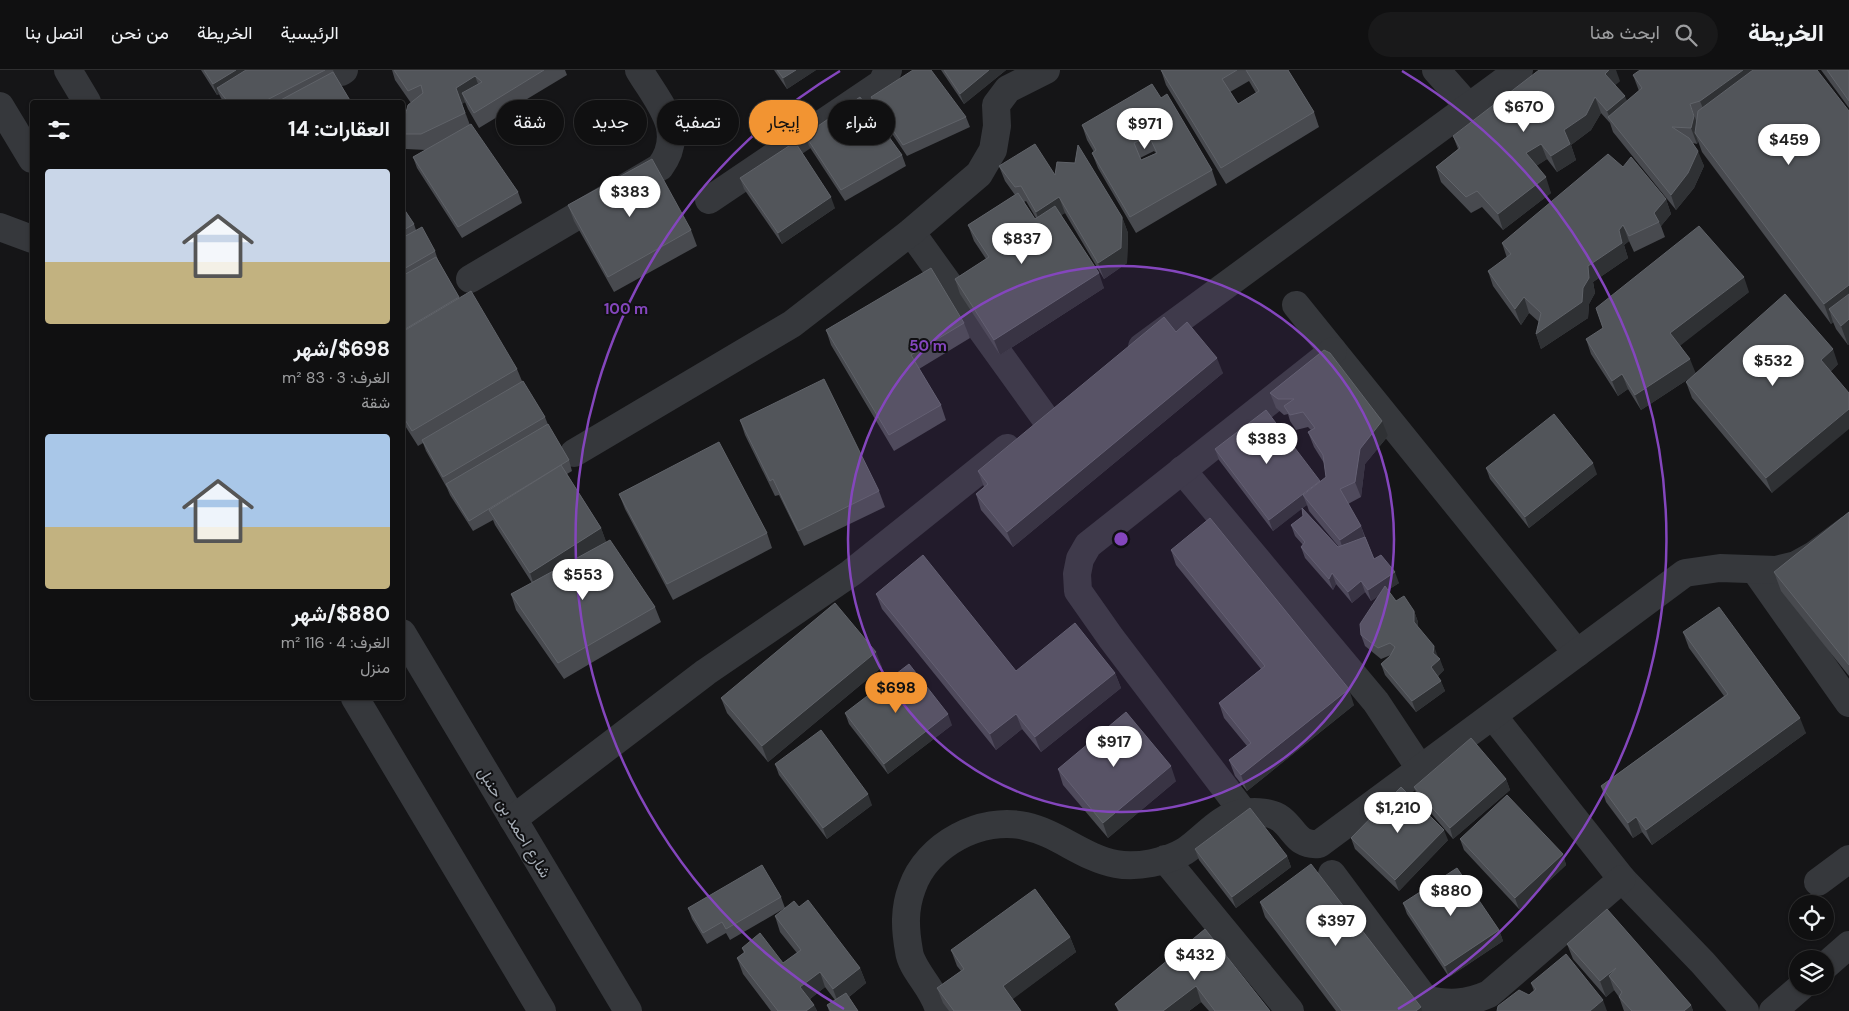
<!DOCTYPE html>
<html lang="ar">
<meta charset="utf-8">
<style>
:root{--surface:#101011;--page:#19191a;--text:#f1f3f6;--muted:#9c9d9f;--line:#303031;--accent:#f29432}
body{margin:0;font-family:"DM Sans",Vazirmatn,sans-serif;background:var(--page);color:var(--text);direction:rtl;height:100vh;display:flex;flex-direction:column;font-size:19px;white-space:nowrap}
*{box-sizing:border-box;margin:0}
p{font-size:16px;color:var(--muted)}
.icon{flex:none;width:28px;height:28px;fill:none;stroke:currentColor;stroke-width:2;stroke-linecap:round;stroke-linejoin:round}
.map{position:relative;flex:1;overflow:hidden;direction:ltr}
.drawer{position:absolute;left:30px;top:30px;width:375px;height:600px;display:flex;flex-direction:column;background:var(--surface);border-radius:5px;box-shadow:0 1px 4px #0004,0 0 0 1px var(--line);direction:rtl}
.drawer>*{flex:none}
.banner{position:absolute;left:420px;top:30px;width:475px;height:45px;direction:rtl;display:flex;gap:10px}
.buttons{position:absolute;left:1789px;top:825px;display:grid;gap:10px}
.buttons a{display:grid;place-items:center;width:45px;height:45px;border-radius:50%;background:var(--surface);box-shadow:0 1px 4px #0004,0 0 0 1px var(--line);font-size:25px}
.price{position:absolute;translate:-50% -42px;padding:0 11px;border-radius:18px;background:#fff;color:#222;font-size:16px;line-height:32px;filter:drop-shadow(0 1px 2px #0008)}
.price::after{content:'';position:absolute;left:50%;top:30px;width:15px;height:11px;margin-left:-8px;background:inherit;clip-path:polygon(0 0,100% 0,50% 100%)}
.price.active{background:var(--accent);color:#111}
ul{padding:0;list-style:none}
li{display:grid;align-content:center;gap:10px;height:265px;padding:0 15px}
li span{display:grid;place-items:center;height:155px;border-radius:5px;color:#555}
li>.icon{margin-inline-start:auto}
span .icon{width:90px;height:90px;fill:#fffc;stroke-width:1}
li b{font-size:21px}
h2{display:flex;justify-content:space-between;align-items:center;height:60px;padding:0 15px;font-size:21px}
.pill{padding:0 18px;border-radius:22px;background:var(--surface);box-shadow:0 1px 4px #0004,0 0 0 1px var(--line);font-size:18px;line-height:45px}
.pill.active{background:var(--accent);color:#111}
header{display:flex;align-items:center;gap:30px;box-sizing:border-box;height:70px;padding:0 25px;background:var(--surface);border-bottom:1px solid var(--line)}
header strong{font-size:24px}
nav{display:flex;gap:28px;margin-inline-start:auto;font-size:18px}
.search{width:350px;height:45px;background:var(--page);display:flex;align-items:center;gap:12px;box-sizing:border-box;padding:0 18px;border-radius:28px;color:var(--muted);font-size:19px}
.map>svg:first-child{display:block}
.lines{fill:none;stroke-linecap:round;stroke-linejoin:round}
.minor{stroke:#36383c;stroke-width:28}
.wall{fill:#484a4f;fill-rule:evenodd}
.shaded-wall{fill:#2f3134}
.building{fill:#52555a;stroke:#606369;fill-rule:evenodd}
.ring{fill:none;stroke:#8446bd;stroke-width:2.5}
.labels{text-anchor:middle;stroke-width:4;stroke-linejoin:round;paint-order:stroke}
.street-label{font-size:16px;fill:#a7aeb7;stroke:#101012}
.centre{fill:#8446bd;stroke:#101012;stroke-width:2.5}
.ring-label{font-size:15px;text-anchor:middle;font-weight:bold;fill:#8446bd;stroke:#101012;stroke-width:4;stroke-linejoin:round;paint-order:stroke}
</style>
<header>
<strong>الخريطة</strong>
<div class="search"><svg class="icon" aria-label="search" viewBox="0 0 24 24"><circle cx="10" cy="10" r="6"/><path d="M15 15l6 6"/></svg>ابحث هنا</div>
<nav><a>الرئيسية</a><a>الخريطة</a><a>من نحن</a><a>اتصل بنا</a></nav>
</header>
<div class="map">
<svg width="1849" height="941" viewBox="0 0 1849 941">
<rect width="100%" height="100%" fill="#151517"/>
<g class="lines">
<g class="minor">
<polyline points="68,0 87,32"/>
<polyline points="1436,0 1469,37"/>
<polyline points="341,2 344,0"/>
<polyline points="0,36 32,89"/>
<polyline points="709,130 882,13 888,0"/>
<polyline points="0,157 32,169"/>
<polyline points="911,162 1045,348"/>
<path d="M470 209 660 97C687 61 658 32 639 0"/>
<polyline points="1296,235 1577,583"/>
<polyline points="1142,277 1519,0"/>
<polyline points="574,383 792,254 911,162 979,104 993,80 997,56 996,35 1008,19 1046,0"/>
<polyline points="1182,400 1376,632 1421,700"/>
<polyline points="1755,500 1849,633"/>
<polyline points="402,563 628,941"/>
<polyline points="355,628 542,941"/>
<polyline points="1493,646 1622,809 1703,893 1745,941"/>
<polyline points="1244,743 1111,568 1078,521 1077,504 1080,489 1088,475 1333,281"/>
<polyline points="513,749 706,602 851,503 1007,378"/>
<polyline points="1165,789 1290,941"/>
<path d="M1332 804 1425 929C1449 935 1466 934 1489 924L1622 809"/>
<polyline points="1818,812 1849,789"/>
<polyline points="1825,896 1849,875"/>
<path d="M939 941C935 919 911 900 909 881 905 859 904 839 912 818 927 774 982 746 1025 756 1058 763 1083 788 1116 794 1137 798 1167 792 1185 781 1205 768 1219 746 1244 743 1255 741 1272 742 1281 749 1296 761 1297 776 1319 774L1685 503 1720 498 1776 500 1796 495 1814 485 1849 459"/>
<polyline points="1773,941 1802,916"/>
</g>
</g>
<g class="wall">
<polygon points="201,0 333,0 336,7 351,32 224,32 221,28 219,24 217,25"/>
<polygon points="392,0 565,0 567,5 479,58 468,39 465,32 462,34 470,55 518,122 522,133 462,168 417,98 413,87 426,80 406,79 402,69 402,57 411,33 395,10"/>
<polygon points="774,0 816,0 787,19"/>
<polygon points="941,0 1006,0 964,34"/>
<path d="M1161 0H1288L1314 42 1319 57 1226 114 1166 15ZM1249 11 1256 23 1238 34 1230 22Z"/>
<polygon points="1821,0 1849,0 1849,38"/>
<polygon points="1633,5 1849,41 1849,274 1848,275 1836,259 1833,252 1831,254 1702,82 1698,71 1697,74 1693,73 1704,96 1694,118 1676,140 1613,62 1610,53 1601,43 1591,60 1571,75 1576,90 1557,102 1547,89 1536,96 1551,123 1503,160 1482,137 1471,143 1441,112 1436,97 1458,79 1453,66 1620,11 1615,15 1627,31 1639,21"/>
<polygon points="871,27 966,47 970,57 907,86 875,38"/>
<path d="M1161 28 1212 100 1217 115 1136 163 1098 98 1092 83 1094 82 1087 70 1082 55ZM1154 81 1156 83 1141 90 1140 88Z"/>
<polygon points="805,65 902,85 906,96 845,131 809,76"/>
<path d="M999 96 1055 105 1122 147 1128 163 1127 193 1104 209 1065 143 1061 145 1104 218 1000 285 960 224 955 209 986 189 974 171 968 155 1015 125 1005 111ZM1026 131 1036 148 1035 149 1024 132Z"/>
<polygon points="1623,97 1666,129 1671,144 1661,156 1665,167 1634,182 1629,171 1624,175 1628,188 1593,212 1595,223 1589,234 1588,248 1541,279 1536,264 1539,252 1529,243 1521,255 1493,216 1488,201 1507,188 1502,173"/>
<polygon points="740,108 835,138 782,174 744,119"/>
<polygon points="568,135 691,160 697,176 614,222 574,151"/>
<polygon points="402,136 414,154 416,160 435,181 438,190 459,228 517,299 522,311 545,347 549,357 569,390 572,401 567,404 601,458 606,472 655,537 661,552 564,609 516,540 511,524 532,513 495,455 493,450 473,461 450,425 447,418 426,381 423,373 418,376 402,351"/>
<polygon points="1749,222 1680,275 1696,304 1838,294 1831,301 1772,423 1692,328 1686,312 1693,306 1641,340 1628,319 1618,326 1591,284 1586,269"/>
<polygon points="964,253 970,268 919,299 941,335 946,350 894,381 831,275 826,260"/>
<polygon points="1176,262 1223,303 1013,477 981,440 976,424 984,417 978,401"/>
<path d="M1324 280 1388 366 1365 394 1361 427 1348 434 1361 456 1374 489 1399 513 1388 520 1396 531 1414 541 1418 552V557L1438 587 1444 600 1438 606 1445 621 1416 642 1385 605 1381 594 1391 585 1381 589 1365 576 1361 565 1378 526 1371 531 1365 522 1352 533 1336 514 1333 520 1305 488 1301 477 1303 475 1295 466 1291 455 1303 446 1302 438 1273 461 1219 390 1215 379 1320 411 1321 412 1326 407 1324 393 1314 377 1308 362 1311 360 1308 357 1296 360 1290 351 1288 344 1284 345 1276 338 1270 323ZM1307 435 1309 441 1339 477H1338L1302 438Z"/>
<polygon points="740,350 879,421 885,437 804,476 779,425 775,426 745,365"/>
<polygon points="1486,398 1597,404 1529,458 1490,409"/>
<polygon points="619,424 767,463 772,478 673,530 625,439"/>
<polygon points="1849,442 1849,606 1781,521 1774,502"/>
<polygon points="1171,480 1354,635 1247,721 1235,706 1229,690 1247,676 1224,648 1219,633 1261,599 1176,495"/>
<polygon points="876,524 1016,601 1115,603 1121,618 1041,682 1022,659 996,680 882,539"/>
<polygon points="1683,562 1806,663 1652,775 1642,762 1633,768 1606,732 1601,716 1724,626 1689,578"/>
<polygon points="882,597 768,692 727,643 721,628"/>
<polygon points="845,643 952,655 888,704 849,654"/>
<polygon points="775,694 872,735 827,769 779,705"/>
<polygon points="1058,699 1176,711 1108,768 1063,715"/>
<polygon points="1506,709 1510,720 1453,769 1418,728 1414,717"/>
<polygon points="1351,768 1448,770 1399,821 1355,779"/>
<polygon points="1460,769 1563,784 1566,795 1519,839 1464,780"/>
<polygon points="1195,779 1287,786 1291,797 1236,838 1199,790"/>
<polygon points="781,827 785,838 730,870 726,863 707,874 692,849 688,838"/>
<polygon points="1260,832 1422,941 1336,941 1265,847"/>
<polygon points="1403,833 1499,860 1503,871 1449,907 1407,844"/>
<polygon points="799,837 860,898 866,913 849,927 858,941 829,941 827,935 835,930 825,917 810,929 814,935 817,941 771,941 743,904 737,888 744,883 742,878 783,893 797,883 780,862 775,846"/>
<polygon points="1205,859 1270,941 1209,941 1201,932 1189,941 1118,941 1115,934"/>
<polygon points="1070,867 1076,882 1012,929 1021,941 949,941 943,933 937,918 961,901 957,896 951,880"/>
<polygon points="1567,874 1691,935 1693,941 1624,941 1619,927 1614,920 1606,927 1573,889"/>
<polygon points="1531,913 1607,941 1529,925 1534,921"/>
</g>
<g class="shaded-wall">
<polygon points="236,0 257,0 217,18 219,24 217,25 213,14"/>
<polygon points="796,0 816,0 787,19 783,8"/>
<polygon points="989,0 1006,0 964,34 960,24"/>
<polygon points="1609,0 1616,0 1620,11 1610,20 1605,4"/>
<polygon points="1743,0 1769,0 1706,46 1700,31"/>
<polygon points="475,6 481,22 462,23 465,32 462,34 471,59 456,18"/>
<polygon points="1625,26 1631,41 1611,51 1607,41"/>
<polygon points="1595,27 1601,43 1591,60 1571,75 1576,90 1557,102 1551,86 1564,60"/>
<polygon points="1690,34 1700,61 1695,63 1698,71 1697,74 1691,58"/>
<polygon points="1541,74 1547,89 1532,99 1526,83"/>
<polygon points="1698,81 1704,96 1694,118 1676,140 1671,125"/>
<polygon points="1546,107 1551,123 1503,160 1498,144"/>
<polygon points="831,127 835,138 782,174 778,163"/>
<polygon points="1059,127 1065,143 1041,157 1036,142"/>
<polygon points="1666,129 1671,144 1661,156 1654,143"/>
<polygon points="1122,147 1128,163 1127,193 1104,209 1098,193"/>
<polygon points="1623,155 1629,171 1624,175 1628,188 1593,212 1595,223 1589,234 1588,248 1541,279 1536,264 1583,218 1588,196 1619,160"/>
<polygon points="1099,203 1104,218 1000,285 994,270"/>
<polygon points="1744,207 1749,222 1676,279 1670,263"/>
<polygon points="1849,215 1849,240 1829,239 1833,252 1831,254 1824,234"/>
<polygon points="1524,227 1529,243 1521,255 1515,239"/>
<polygon points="1849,249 1849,274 1848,275 1841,256"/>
<polygon points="1833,279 1838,294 1827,305 1821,290"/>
<polygon points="1217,288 1223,303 1013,477 1007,462"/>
<polygon points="1690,289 1696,304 1641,340 1635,325"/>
<polygon points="1622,304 1628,319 1618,326 1612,311"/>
<polygon points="1849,339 1849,359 1772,423 1766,408"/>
<polygon points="1382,351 1388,366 1365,394 1361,427 1355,412 1360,379"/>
<polygon points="1593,393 1597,404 1529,458 1525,447"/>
<polygon points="1320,411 1324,421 1303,425 1307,435 1273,461 1269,450"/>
<polygon points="1361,456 1366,472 1345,485 1340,470"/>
<polygon points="601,458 607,474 535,518 530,503"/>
<polygon points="1395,502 1399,513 1371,531 1368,520"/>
<polygon points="1332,503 1336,514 1333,520 1329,509"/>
<polygon points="1361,511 1365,522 1352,533 1348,522"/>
<polygon points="1414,541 1418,552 1418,563 1414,552"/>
<polygon points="1434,576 1438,587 1437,592 1440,589 1444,600 1435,608 1431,597"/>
<polygon points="876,582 882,597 768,692 762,676"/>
<polygon points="1115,603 1121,618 1041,682 1035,667"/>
<polygon points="1441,611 1445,621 1416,642 1412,631"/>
<polygon points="1349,619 1354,635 1247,721 1241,705"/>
<polygon points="948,644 952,655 888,704 884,694"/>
<polygon points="1016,644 1022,659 996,680 990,664"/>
<polygon points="1800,648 1806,663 1652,775 1646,760"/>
<polygon points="1171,696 1176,711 1108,768 1103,753"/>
<polygon points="1506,709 1510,720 1453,769 1450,758"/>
<polygon points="868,724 872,735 827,769 823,758"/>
<polygon points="1636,747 1642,762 1633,768 1628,753"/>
<polygon points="1444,760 1448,770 1399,821 1395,810"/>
<polygon points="1563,784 1566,795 1519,839 1515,828"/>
<polygon points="1287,786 1291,797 1236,838 1232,827"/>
<polygon points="1499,860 1503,871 1449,907 1445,896"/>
<polygon points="1070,867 1076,882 1009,932 1003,916"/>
<polygon points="860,898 866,913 839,935 833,919"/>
<polygon points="1616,898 1609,906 1614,920 1606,927 1600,911"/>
<polygon points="820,902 825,917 806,932 800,917"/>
<polygon points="1196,916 1201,932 1189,941 1163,941"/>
<polygon points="1603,930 1607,941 1590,941"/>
<polygon points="814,935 817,941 806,941"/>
<polygon points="1691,935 1693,941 1684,941"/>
<polygon points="1421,937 1422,941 1416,941"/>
</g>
<g class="building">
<polygon points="204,0 236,0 213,14"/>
<polygon points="246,0 325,0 263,32 228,32 217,18"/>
<polygon points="394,0 544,0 474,43 462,23 482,12 475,6 456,18 465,43 421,64 402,64 402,57 408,35 423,23 421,15 408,21"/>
<polygon points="777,0 796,0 783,8"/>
<polygon points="913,0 931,0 966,47 903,75 871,27"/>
<polygon points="944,0 989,0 960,24"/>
<polygon points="1161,0 1237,0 1222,9 1238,34 1259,21 1246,0 1288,0 1314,42 1221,98"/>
<polygon points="1539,0 1609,0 1605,4 1625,26 1607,41 1595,27 1586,45 1564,60 1570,74 1551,86 1541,74 1526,83 1546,107 1498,144 1477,121 1466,127 1436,97 1460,78 1453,66"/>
<polygon points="1640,0 1743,0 1700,31 1690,34 1694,46 1691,58 1672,57 1689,68 1698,81 1688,103 1671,125 1608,47 1642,18 1633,5"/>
<polygon points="1753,0 1817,0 1849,41 1849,215 1824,234 1695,63 1698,41"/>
<polygon points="1827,0 1849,0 1849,31"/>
<polygon points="333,2 351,32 277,32"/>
<path d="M1152 14 1161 28 1167 24 1212 100 1130 147 1092 83 1096 80 1082 55ZM1149 66 1157 83 1141 90 1134 73Z"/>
<polygon points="860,27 902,85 841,120 805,65"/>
<polygon points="471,54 518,122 458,157 413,87"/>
<polygon points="795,72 831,127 778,163 740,108"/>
<polygon points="1035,74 1055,105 1057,92 1075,93 1078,75 1122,147 1121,178 1098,193 1059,127 1036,142 1021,116 1015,117 999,96"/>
<polygon points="1608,84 1623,97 1631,87 1666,129 1654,143 1659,152 1629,166 1623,155 1619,160 1622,173 1588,196 1589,208 1583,218 1582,232 1536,264 1541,243 1524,227 1515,239 1488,201 1511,184 1502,173"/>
<polygon points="652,89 691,160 608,207 568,135"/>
<polygon points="1018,123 1035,149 1055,136 1099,203 994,270 955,209 989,187 968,155"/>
<polygon points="402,136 414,154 402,161"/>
<polygon points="1699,156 1744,207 1670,263 1690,289 1635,325 1622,304 1612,311 1586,269 1603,258 1596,238"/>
<polygon points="422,157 435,181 402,200 402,168"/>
<polygon points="436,187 459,227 402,261 402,206"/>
<polygon points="931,198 964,253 911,285 941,335 889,365 826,260"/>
<polygon points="471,221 517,299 412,361 402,345 402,262"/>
<polygon points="1785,224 1833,279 1821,290 1849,323 1849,339 1766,408 1686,312"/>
<polygon points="1849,224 1849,249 1841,256 1829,239"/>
<polygon points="1164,247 1176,262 1187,252 1217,288 1007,462 976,424 988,414 978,401"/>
<polygon points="1324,280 1330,283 1382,351 1360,379 1355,412 1340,419 1361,456 1340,470 1303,425 1326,407 1323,385 1308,362 1315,358 1303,342 1290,345 1284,336 1294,329 1278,329 1270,323"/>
<polygon points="824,309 879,421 798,461 773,409 770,411 740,350"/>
<polygon points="523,311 545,347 443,407 422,370"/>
<polygon points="1266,340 1320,411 1269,450 1215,379"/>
<polygon points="1554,344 1593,393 1525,447 1486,398"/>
<polygon points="548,354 569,390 469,451 446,414"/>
<polygon points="719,372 767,463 667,514 619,424"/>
<polygon points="561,395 601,458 530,503 489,440"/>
<polygon points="1302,438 1338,477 1365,467 1374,489 1381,485 1395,502 1368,520 1361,511 1348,522 1332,503 1329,509 1301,477 1305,472 1291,455 1303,446"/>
<polygon points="1849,442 1849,595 1774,502"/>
<polygon points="1210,448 1349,619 1241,705 1229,690 1251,673 1219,633 1265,596 1171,480"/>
<polygon points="610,470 655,537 558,593 511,524"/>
<polygon points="923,485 1016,601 1075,553 1115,603 1035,667 1016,644 990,664 876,524"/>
<polygon points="1385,516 1396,531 1404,526 1414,541 1414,552 1434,576 1433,583 1440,589 1431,597 1441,611 1412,631 1381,594 1390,586 1395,577 1390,573 1378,578 1361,565 1360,554"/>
<polygon points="835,533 876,582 762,676 721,628"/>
<polygon points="1719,537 1800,648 1646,760 1636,747 1628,753 1601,716 1728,624 1683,562"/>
<polygon points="909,594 948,644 884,694 845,643"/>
<polygon points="1126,642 1171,696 1103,753 1058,699"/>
<polygon points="821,660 868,724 823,758 775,694"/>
<polygon points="1471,668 1506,709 1450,758 1414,717"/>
<polygon points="1401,717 1444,760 1395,810 1351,768"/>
<polygon points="1507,725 1563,784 1515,828 1460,769"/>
<polygon points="1250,738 1287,786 1232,827 1195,779"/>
<polygon points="1311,794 1421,937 1416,941 1342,941 1260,832"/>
<polygon points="762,795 781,827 726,859 722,852 703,863 688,838"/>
<polygon points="1457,798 1499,860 1445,896 1403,833"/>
<polygon points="1035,819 1070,867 1003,916 1021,941 954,941 937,918 964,899 951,880"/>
<polygon points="808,830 860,898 833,919 820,902 800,917 814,935 806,941 778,941 737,888 745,882 742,878 760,863 783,893 801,880 775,846 794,831 799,837"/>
<polygon points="1607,839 1691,935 1684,941 1632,941 1619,927 1622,922 1609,906 1616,898 1600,911 1567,874"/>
<polygon points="1205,859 1270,941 1215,941 1196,916 1163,941 1120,941 1115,934"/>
<polygon points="1566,884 1603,930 1590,941 1497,941 1498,936 1519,920 1529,925 1536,919 1531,913"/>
<polygon points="846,923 858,941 831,941 827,935"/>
</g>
<circle cx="1121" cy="469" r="273" fill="#8446bd" fill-opacity=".12"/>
<g class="ring">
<circle cx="1121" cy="469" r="273"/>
<path d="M844 939A546 546 0 0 1 840 1M1402 1A546 546 0 0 1 1398 939"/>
</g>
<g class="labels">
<g class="street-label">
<text transform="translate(515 752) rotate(59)" y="6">شارع احمد بن حنبل</text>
</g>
</g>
<circle cx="1121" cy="469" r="8" class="centre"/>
<g class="ring-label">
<text x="626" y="244">100 m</text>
<text x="928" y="281">50 m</text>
</g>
</svg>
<div class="buttons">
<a><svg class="icon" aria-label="locate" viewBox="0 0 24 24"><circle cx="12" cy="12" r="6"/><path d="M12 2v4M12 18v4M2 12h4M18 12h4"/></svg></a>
<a><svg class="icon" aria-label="layers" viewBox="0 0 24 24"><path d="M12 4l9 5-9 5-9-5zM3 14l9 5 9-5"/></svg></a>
</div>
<b class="price" style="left:1524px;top:63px">$670</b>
<b class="price" style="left:1145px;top:80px">$971</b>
<b class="price" style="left:1789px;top:96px">$459</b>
<b class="price" style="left:630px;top:148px">$383</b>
<b class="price" style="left:1022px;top:195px">$837</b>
<b class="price" style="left:1773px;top:317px">$532</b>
<b class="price" style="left:1267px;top:395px">$383</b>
<b class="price" style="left:583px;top:531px">$553</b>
<b class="price active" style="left:896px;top:644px">$698</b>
<b class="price" style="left:1114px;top:698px">$917</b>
<b class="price" style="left:1398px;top:764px">$1,210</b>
<b class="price" style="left:1451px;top:847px">$880</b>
<b class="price" style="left:1336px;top:877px">$397</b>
<b class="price" style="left:1195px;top:911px">$432</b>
<div class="banner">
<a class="pill">شراء</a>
<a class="pill active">إيجار</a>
<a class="pill">تصفية</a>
<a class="pill">جديد</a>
<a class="pill">شقة</a>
</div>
<section class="drawer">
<h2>العقارات: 14<svg class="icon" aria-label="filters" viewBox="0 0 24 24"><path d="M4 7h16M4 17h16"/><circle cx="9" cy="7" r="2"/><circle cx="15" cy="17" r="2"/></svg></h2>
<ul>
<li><span style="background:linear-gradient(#c9d6e8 60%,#c2b280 0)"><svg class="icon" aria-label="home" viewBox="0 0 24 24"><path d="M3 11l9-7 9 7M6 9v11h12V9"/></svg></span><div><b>$698/شهر</b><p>الغرف: 3 · 83 m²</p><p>شقة</p></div></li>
<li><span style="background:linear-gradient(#a9c7e8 60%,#c2b280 0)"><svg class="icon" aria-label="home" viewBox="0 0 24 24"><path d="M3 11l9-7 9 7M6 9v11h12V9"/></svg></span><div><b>$880/شهر</b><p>الغرف: 4 · 116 m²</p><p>منزل</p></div></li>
</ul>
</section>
</div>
